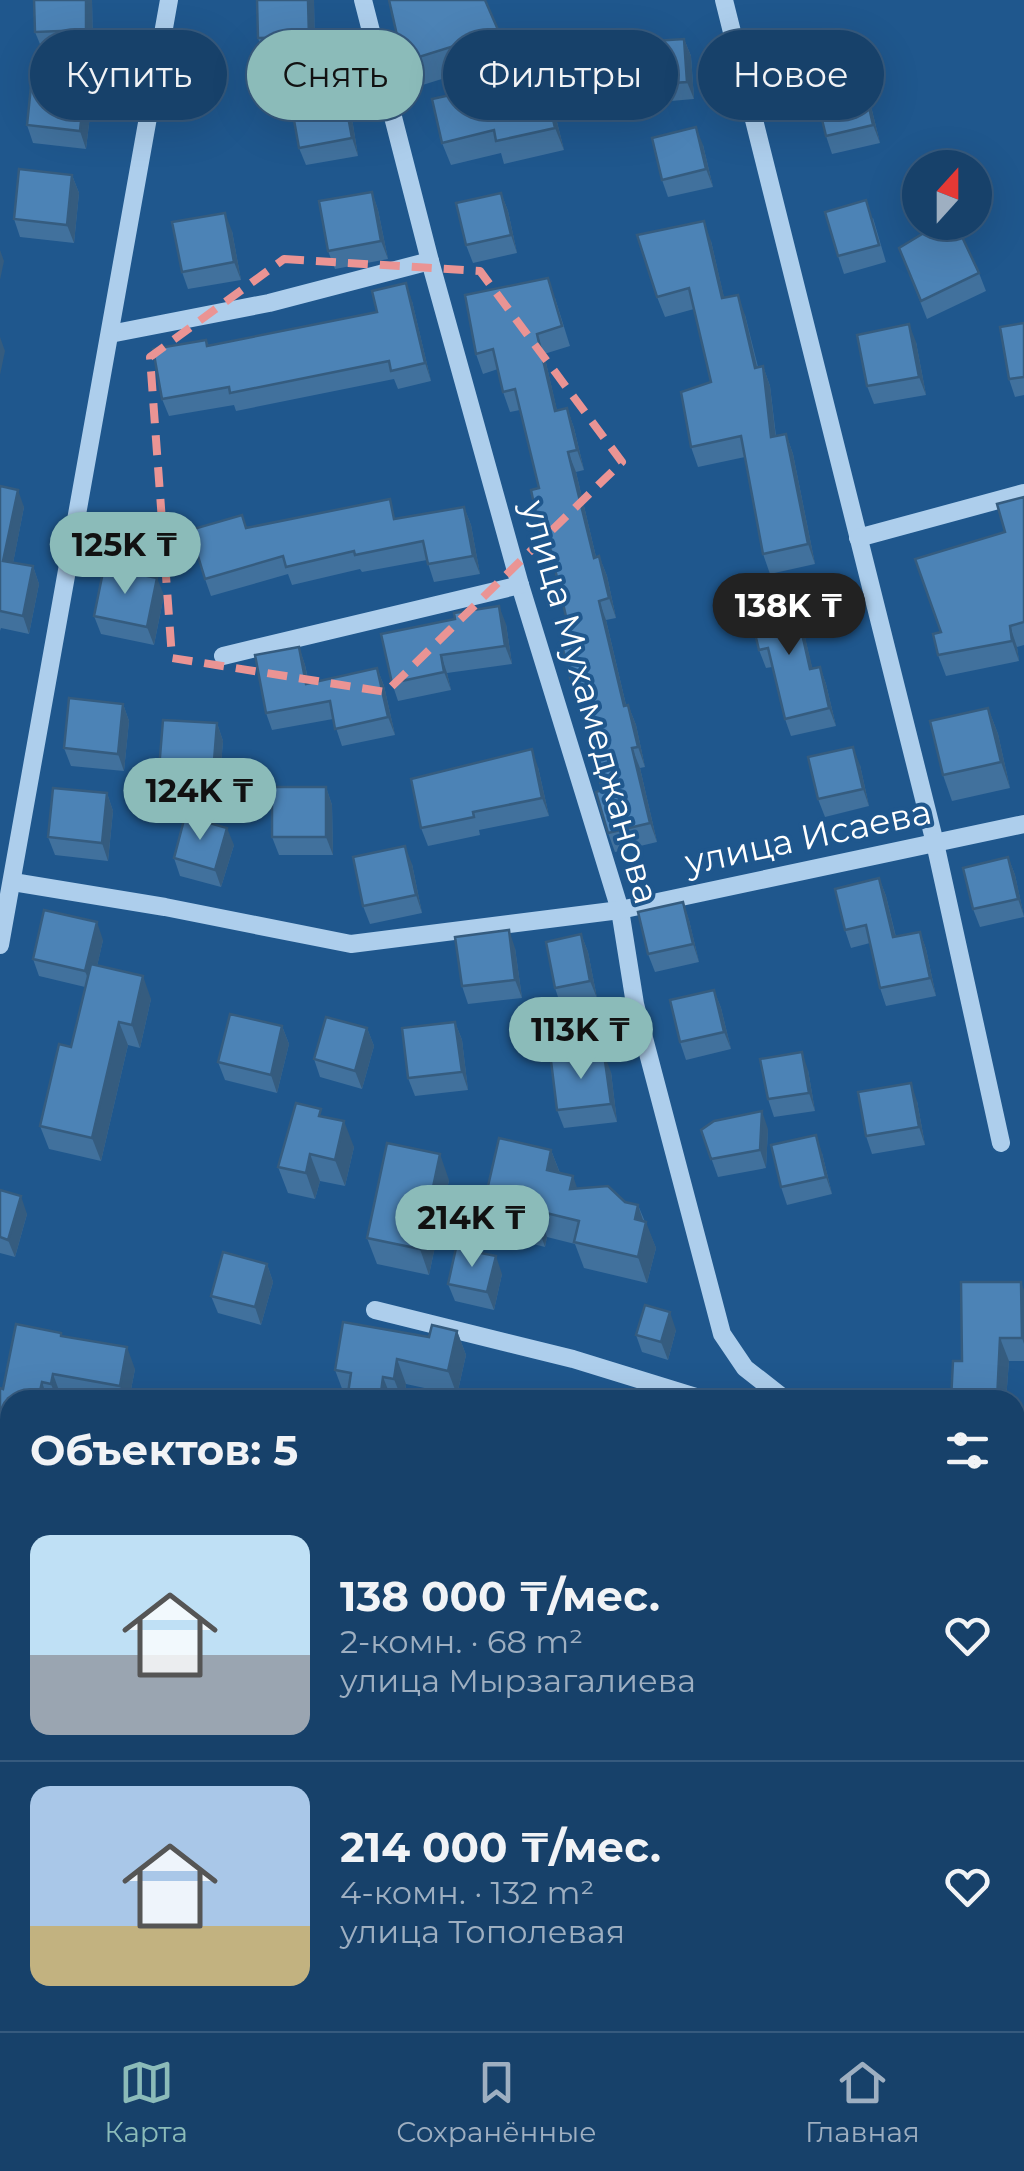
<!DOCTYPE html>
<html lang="ru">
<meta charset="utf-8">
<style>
:root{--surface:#17416a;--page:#244c72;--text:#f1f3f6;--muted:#9eafc1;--line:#365a7e;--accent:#8bbbb9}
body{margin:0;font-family:Montserrat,sans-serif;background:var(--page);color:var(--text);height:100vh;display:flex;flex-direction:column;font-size:38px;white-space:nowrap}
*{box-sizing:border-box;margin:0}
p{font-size:32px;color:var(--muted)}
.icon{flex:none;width:55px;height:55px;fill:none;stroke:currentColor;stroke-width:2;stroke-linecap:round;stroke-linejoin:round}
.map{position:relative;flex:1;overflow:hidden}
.details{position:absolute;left:0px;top:1390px;width:1025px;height:642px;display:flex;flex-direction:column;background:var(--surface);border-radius:30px 30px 0 0;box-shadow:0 10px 40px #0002,0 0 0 2px var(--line)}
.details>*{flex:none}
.banner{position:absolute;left:30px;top:30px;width:965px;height:90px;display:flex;gap:20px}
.needle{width:65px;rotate:21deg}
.controls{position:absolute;left:902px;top:150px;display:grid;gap:20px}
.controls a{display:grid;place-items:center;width:90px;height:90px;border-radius:50%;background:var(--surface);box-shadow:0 10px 40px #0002,0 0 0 2px var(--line);font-size:50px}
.price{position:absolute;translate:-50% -85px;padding:0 22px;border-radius:35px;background:var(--accent);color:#111;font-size:32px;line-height:65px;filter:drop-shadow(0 2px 5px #0008)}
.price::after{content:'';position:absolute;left:50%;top:60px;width:30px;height:22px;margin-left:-15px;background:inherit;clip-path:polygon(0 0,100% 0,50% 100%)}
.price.current{background:#222;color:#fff}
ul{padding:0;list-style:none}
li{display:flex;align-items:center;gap:30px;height:250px;padding:0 30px}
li+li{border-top:2px solid var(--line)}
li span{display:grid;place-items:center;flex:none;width:280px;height:200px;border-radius:20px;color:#555}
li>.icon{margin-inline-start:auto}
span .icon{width:120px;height:120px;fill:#fffc;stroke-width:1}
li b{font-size:42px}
h2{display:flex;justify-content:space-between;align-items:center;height:120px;padding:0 30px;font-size:42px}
.chip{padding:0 35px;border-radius:45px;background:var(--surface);box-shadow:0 10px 40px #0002,0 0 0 2px var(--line);font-size:35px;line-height:90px}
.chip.current{background:var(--accent);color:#111}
.tab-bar{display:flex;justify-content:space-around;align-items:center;height:140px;border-top:2px solid var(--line);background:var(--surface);font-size:28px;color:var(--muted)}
.tab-bar a{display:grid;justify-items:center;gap:5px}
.tab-bar .current{color:var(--accent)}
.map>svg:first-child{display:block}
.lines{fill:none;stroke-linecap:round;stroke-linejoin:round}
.minor{stroke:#adceec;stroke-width:18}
.wall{fill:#41719d}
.shaded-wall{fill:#355c7f}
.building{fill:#4c83b6;stroke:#355c7f;stroke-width:2.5}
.marked{fill:none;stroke:#ea9494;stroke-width:8;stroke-dasharray:20 12;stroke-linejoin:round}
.labels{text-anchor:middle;stroke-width:8;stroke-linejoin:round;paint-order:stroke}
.street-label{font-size:35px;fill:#fff;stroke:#1f578d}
</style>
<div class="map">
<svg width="1024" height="2031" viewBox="0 0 1024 2031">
<rect width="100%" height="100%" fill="#1f578d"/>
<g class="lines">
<g class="minor">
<polyline points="363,0 430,261 520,585 620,910 635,1004 722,1334 745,1368 786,1400"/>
<polyline points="724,0 935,843 1001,1143"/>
<polyline points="110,334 269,303 430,261"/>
<polyline points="858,538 1024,493"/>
<polyline points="223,656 520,585"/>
<polyline points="13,882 165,907 351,944 620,910 1024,824"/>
<polyline points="0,945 169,0"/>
<polyline points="375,1310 573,1359 706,1400"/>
<polyline points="1015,1454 1024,1455"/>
<polyline points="0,1592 10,1594"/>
<polyline points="1015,1627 1024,1580"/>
<polyline points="0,1959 10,1961"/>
<polyline points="733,2031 737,2022"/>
<polyline points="935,2031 937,2022"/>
</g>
</g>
<g class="wall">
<polygon points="34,0 92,0 93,48 42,49 35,32"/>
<polygon points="314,0 315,55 264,56 258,38"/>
<polygon points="499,32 509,58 413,88 403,62"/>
<polygon points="684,39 691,56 694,99 648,103 642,85"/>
<polygon points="863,80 869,98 880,143 832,154 826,136"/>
<polygon points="551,98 564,150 504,164 501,153 451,165 442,143"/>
<polygon points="92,99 86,149 33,143 27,125"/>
<polygon points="350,106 358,156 306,165 299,148"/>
<polygon points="703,145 713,187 668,197 662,180"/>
<polygon points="72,175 79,193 74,243 20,237 14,219"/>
<polygon points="372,192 378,210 388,259 335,269 328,251"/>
<polygon points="501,193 508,211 517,253 473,263 466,245"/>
<polygon points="873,218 886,262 844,274 838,256"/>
<polygon points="232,231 241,280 188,289 182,272"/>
<polygon points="711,241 724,298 745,315 758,367 763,366 770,386 776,436 786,434 793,454 815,564 770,574 763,554 745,457 698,467 691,447 711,382 694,309 665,317 657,297"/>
<polygon points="899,248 979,273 986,291 927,319"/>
<polygon points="555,298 570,346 544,354 557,411 567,408 574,428 584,470 576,472 596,557 599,556 607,576 616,618 606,620 626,705 628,705 636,725 645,767 640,768 657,842 615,852 608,833 602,790 580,702 578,702 571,682 571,638 551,551 548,552 540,532 539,488 520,410 510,412 503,392 498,369 483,374 476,354"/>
<polygon points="412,301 431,381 398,389 394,379 236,411 234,405 169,416 162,399 206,340 209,346 377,312"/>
<polygon points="1024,323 1024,395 1015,397 1009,379"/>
<polygon points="916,342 926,395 874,404 867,386"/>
<polygon points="0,486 24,507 13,563 33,566 39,584 29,634 1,628 0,631"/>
<polygon points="1024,497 1024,645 1017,647 1019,661 946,676 938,655 941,632 1005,532"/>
<polygon points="464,507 471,525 480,574 434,582 427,560 362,572 360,569 292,585 288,574 211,596 205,579 246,527 397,519"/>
<polygon points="164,595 154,645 101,634 94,616"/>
<polygon points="800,616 812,668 820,667 826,684 836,726 791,736 785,719 772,667 766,668 759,650"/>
<polygon points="506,624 512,664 447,673 451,690 398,701 392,683 381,634"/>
<polygon points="299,647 305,665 309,683 377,668 384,686 395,735 342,746 333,719 272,730 266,713"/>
<polygon points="123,704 129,721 124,771 71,766 64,748"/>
<polygon points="988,708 998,734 1010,788 952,801 943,775"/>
<polygon points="217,723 223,741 219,791 166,787 159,769"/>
<polygon points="860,765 869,806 825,817 818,799"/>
<polygon points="538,767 549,816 479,830 480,835 428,846 421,828"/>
<polygon points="326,787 332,805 333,855 279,855 272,837"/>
<polygon points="107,793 113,811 108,861 55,855 48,837"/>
<polygon points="234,845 221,887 180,876 174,858"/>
<polygon points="1008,857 1015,875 1024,917 980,927 973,909"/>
<polygon points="412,864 422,913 370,924 363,906"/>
<polygon points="879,878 886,896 896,937 920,932 926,949 936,996 886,1006 880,988 870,943 851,948 845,930"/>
<polygon points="683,902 689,920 699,962 655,972 648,954"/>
<polygon points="581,934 588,952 597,998 561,1006 555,988"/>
<polygon points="103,940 97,966 151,999 140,1048 128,1045 101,1161 49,1149 40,1126 71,1047 85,987 39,976 33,959"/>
<polygon points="515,948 522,998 468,1004 462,986"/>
<polygon points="714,990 721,1008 731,1049 686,1060 680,1042"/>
<polygon points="455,1022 462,1040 468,1090 415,1096 408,1078"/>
<polygon points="282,1026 289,1044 277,1093 225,1080 218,1062"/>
<polygon points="367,1028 374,1046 362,1089 320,1077 314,1059"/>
<polygon points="808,1070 815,1111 774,1117 768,1099"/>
<polygon points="611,1072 617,1122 564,1128 557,1110"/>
<polygon points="917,1101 925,1145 872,1154 866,1136"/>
<polygon points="324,1117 354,1147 345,1186 320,1181 315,1199 288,1193 278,1167"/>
<polygon points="768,1129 766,1168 718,1177 701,1130"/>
<polygon points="551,1150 560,1173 577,1188 638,1205 656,1248 647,1283 584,1268 575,1244 547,1237 545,1247 493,1234 483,1208"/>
<polygon points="822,1153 832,1194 787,1205 781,1187"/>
<polygon points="449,1180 429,1275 377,1264 367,1238"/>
<polygon points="0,1190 27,1214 15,1257 0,1253"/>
<polygon points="267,1264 273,1282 261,1325 218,1313 211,1296"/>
<polygon points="502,1274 494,1310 455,1301 448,1284"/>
<polygon points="1024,1290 1024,1361 1009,1361 1006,1400 951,1400 962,1361"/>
<polygon points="676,1330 668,1360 642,1352 636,1335"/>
<polygon points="457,1331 466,1355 457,1395 406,1384 404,1400 347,1400 348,1395 344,1394 335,1370 429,1337"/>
<polygon points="63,1336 135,1369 129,1400 85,1400 61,1396 60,1400 10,1400 10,1460 0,1458 0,1388 3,1389"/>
<polygon points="0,1626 10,1629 10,1691 0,1688"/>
<polygon points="1024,1697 1024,1835 1015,1833 1015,1705 1020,1707"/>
<polygon points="0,1873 10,1876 10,1938 0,1935"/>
<polygon points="160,2022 180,2022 179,2028"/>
<polygon points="785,2022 915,2022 914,2031 799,2031 787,2027"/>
</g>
<g class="shaded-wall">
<polygon points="86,0 92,0 93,48 86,30"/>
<polygon points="308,0 314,0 315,55 309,37"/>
<polygon points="684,39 691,56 694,99 687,82"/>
<polygon points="543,75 551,98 564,150 555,128"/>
<polygon points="863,80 869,98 880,143 873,125"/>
<polygon points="85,81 92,99 86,149 80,131"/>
<polygon points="343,89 350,106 358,156 352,138"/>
<polygon points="696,127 703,145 713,187 706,169"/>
<polygon points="72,175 79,193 74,243 67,225"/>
<polygon points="372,192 378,210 388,259 381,241"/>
<polygon points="501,193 508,211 517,253 511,235"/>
<polygon points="225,213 232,231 241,280 234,262"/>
<polygon points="704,221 711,241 729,318 722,298"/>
<polygon points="0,250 4,261 0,280"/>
<polygon points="406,283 412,301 431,381 425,363"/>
<polygon points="738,295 745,315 762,388 755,368"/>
<polygon points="909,324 916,342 926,395 919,377"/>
<polygon points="537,334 544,354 562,431 555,411"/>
<polygon points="0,337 5,351 0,375"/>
<polygon points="763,366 770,386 778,457 771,437"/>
<polygon points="567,408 574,428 584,470 577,450"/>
<polygon points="786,434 793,454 815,564 808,544"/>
<polygon points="568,452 576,472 601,578 594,558"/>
<polygon points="18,490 24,507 10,579 3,561"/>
<polygon points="464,507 471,525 480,574 473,556"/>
<polygon points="599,556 607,576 616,618 609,598"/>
<polygon points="33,566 39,584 29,634 23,616"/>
<polygon points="157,578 164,595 154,645 147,627"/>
<polygon points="794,598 800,616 817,687 810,669"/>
<polygon points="599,601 606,620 631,726 624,706"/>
<polygon points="499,606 506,624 512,664 505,646"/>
<polygon points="1010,626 1017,647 1019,661 1012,641"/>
<polygon points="299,647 305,665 312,702 306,684"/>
<polygon points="441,655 447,673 451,690 444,672"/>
<polygon points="820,667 826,684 836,726 829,708"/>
<polygon points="377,668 384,686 395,735 388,717"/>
<polygon points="123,704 129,721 124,771 118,754"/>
<polygon points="628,705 636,725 645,767 638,747"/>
<polygon points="988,708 998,734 1010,788 1001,762"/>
<polygon points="217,723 223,741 219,791 213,774"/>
<polygon points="853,747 860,765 869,806 863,789"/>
<polygon points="632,748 640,768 657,842 650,823"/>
<polygon points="532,749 538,767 549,816 542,798"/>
<polygon points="326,787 332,805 333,855 326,837"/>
<polygon points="107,793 113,811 108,861 102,843"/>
<polygon points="227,828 234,845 221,887 215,870"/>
<polygon points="405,846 412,864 422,913 416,895"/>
<polygon points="1008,857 1015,875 1024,916 1018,899"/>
<polygon points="879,878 886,896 900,955 893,937"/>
<polygon points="683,902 689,920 699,962 693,944"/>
<polygon points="97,922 103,940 92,989 85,971"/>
<polygon points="509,930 515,948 522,998 515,980"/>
<polygon points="920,932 926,949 936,996 930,978"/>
<polygon points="581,934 588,952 597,998 590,981"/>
<polygon points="143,976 151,999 140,1048 132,1025"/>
<polygon points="714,990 721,1008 731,1049 724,1032"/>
<polygon points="119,1022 128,1045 101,1161 92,1138"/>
<polygon points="455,1022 462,1040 468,1090 462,1072"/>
<polygon points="282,1026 289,1044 277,1093 271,1075"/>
<polygon points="367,1028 374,1046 362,1089 355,1071"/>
<polygon points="802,1052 808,1070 815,1111 809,1093"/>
<polygon points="604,1054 611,1072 617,1122 611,1104"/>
<polygon points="911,1083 917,1101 925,1145 919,1127"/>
<polygon points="762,1111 768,1129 766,1168 760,1150"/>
<polygon points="344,1121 354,1147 345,1186 335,1160"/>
<polygon points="816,1135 822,1153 832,1194 826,1177"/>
<polygon points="551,1150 561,1176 547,1170"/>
<polygon points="310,1154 320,1181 315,1199 306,1173"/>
<polygon points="440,1154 449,1180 429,1275 420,1249"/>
<polygon points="573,1176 582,1202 570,1189"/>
<polygon points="21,1196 27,1214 15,1257 8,1240"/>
<polygon points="638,1205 645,1226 646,1222 656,1248 647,1283 638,1257 635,1219"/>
<polygon points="538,1211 547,1237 545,1247 536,1221"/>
<polygon points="496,1256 502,1274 494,1310 487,1292"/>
<polygon points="267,1264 273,1282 261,1325 255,1307"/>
<polygon points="1021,1282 1024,1290 1024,1344 1022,1338"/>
<polygon points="670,1312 676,1330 668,1360 661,1342"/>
<polygon points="457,1331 466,1355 457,1395 448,1371"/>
<polygon points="1000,1338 1009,1361 1006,1400 997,1400"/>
<polygon points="127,1347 135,1369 129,1400 126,1400 120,1386"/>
<polygon points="397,1359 406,1384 404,1400 402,1400 394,1379"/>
<polygon points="53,1374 61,1396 60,1400 57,1400 51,1384"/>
<polygon points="383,1377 392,1400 380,1400"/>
<polygon points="42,1382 48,1400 38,1400"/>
<polygon points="0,1780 6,1797 0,1827"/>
<polygon points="76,2022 88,2022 87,2031 75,2031"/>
<polygon points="351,2022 361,2022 359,2031 349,2031"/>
<polygon points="910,2022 915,2022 914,2031 908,2031"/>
</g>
<g class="building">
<polygon points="34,0 86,0 86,30 35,32"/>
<polygon points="257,0 308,0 309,37 258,38"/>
<polygon points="389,0 485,0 499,32 403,62"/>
<polygon points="684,39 687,82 642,85 638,42"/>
<polygon points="543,75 555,128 496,141 494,130 442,143 432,99"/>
<polygon points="32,76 85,81 80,131 27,125"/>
<polygon points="863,80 873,125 826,136 815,91"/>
<polygon points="343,89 352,138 299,148 290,98"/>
<polygon points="696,127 706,169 662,180 652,138"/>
<polygon points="19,169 72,175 67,225 14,219"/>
<polygon points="372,192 381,241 328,251 319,201"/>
<polygon points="501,193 511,235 466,245 456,203"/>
<polygon points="866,200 879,245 838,256 825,212"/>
<polygon points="225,213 234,262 182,272 172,222"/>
<polygon points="704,221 722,298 738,295 755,368 763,366 771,437 786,434 808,544 763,554 741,436 691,447 681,392 711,382 689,288 657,297 637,235"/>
<polygon points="942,222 955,222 979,273 921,301 899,248"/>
<polygon points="548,278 562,326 537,334 555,411 567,408 577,450 568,452 594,558 599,556 609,598 599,601 624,706 628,705 638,747 632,748 650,823 608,833 596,792 602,790 575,681 571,682 561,641 571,638 546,530 540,532 531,490 539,488 515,389 503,392 493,349 476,354 465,295"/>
<polygon points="406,283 425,363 391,371 389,361 230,393 229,387 162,399 153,349 206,340 207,346 377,312 372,291"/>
<polygon points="1024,323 1024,377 1009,379 1000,327"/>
<polygon points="909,324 919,377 867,386 857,335"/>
<polygon points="0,486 18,490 3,561 33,566 23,616 0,611"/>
<polygon points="1024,497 1024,622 1010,626 1012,641 938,655 933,634 941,632 915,559 1005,532 997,504"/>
<polygon points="390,499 394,519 464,507 473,556 428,564 423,541 355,555 354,551 286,567 283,556 205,579 190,530 242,515 246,528"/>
<polygon points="104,567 157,578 147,627 94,616"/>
<polygon points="794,598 810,669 820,667 829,708 785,719 768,648 759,650 749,609"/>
<polygon points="499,606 505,646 441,655 444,672 392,683 381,634 455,619 454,613"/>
<polygon points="299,647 306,684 377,668 388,717 335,729 330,701 266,713 255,655"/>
<polygon points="69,698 123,704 118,754 64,748"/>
<polygon points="988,708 1001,762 943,775 930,721"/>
<polygon points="163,720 217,723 213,774 159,769"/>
<polygon points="853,747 863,789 818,799 808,757"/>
<polygon points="532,749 542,798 473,812 474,817 421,828 411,779"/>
<rect x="272" y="787" width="54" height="50"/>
<polygon points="53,788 107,793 102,843 48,837"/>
<polygon points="185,816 227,828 215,870 174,858"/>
<polygon points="405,846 416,895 363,906 353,857"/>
<polygon points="1008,857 1018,899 973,909 963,868"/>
<polygon points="879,878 893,937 920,932 930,978 880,988 866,925 845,930 835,889"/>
<polygon points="683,902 693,944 648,954 638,912"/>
<polygon points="44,910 97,922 85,971 33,959"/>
<polygon points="509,930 515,980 462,986 455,937"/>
<polygon points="581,934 590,981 555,988 546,942"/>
<polygon points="91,964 143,976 132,1025 119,1022 92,1138 40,1126 59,1044 71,1047"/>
<polygon points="714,990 724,1032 680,1042 670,1000"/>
<polygon points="230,1014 282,1026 271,1075 218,1062"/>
<polygon points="326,1017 367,1028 355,1071 314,1059"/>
<polygon points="455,1022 462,1072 408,1078 402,1028"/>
<polygon points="802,1052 809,1093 768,1099 760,1059"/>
<polygon points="604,1054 611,1104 557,1110 551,1061"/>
<polygon points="911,1083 919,1127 866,1136 858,1092"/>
<polygon points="296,1103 321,1109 319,1116 344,1121 335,1160 310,1154 306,1173 278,1167"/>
<polygon points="762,1111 760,1150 711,1159 701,1130 714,1121"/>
<polygon points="816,1135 826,1177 781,1187 771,1145"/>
<polygon points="499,1138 551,1150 547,1170 573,1176 570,1189 608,1186 625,1202 638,1205 635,1219 646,1222 638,1257 574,1242 579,1221 538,1211 536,1221 483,1208"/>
<polygon points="387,1143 440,1154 420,1249 367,1238"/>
<polygon points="0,1190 21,1196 8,1240 0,1237"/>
<polygon points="456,1248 496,1256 487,1292 448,1284"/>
<polygon points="223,1252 267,1264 255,1307 211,1296"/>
<polygon points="961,1282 1021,1282 1022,1338 1000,1338 997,1400 951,1400 953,1361 962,1361"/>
<polygon points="645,1305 670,1312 661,1342 636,1335"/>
<polygon points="343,1322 429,1337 432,1325 457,1331 448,1371 397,1359 394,1379 383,1377 380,1400 347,1400 351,1373 335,1370"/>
<polygon points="16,1324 61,1333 61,1336 127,1347 120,1386 53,1374 51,1384 42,1382 38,1400 10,1400 10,1440 0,1438 0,1388 3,1389"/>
<polygon points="0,1626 10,1629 10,1675 0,1672"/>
<polygon points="1021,1697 1024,1697 1024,1826 1015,1824 1015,1775 1016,1768 1015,1767 1015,1705 1020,1707"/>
<polygon points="0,1873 10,1876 10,1922 0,1919"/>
<polygon points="16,2022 76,2022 75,2031 15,2031"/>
<polygon points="308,2022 351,2022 349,2031 306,2031"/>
<polygon points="481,2022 495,2022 524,2031 479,2031"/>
<polygon points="642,2022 694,2022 707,2028 705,2031 635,2031"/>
<polygon points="798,2022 910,2022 908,2031 846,2031 819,2025 818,2029"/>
</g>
<path class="marked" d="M284 259 480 271 622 462 386 692 172 658 150 357Z"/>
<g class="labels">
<g class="street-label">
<text transform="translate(590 702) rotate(74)" y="12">улица Мухамеджанова</text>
<text transform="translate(808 837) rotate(-12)" y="12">улица Исаева</text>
</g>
</g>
</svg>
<div class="controls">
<a><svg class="needle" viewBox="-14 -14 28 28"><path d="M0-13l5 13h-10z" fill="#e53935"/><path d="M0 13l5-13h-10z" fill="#9eafc1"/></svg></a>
</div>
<b class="price" style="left:125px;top:597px">125K ₸</b>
<b class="price current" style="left:789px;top:658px">138K ₸</b>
<b class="price" style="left:200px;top:843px">124K ₸</b>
<b class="price" style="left:581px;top:1082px">113K ₸</b>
<b class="price" style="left:472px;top:1270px">214K ₸</b>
<div class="banner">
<a class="chip">Купить</a>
<a class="chip current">Снять</a>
<a class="chip">Фильтры</a>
<a class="chip">Новое</a>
</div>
<section class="details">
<h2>Объектов: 5<svg class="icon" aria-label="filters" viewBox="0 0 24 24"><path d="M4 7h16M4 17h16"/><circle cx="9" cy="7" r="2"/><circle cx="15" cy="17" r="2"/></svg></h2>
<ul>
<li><span style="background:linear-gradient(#bfe0f5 60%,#9aa5b1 0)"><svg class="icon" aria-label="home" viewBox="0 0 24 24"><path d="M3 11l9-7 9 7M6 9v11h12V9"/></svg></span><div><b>138 000 ₸/мес.</b><p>2-комн. · 68 m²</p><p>улица Мырзагалиева</p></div><svg class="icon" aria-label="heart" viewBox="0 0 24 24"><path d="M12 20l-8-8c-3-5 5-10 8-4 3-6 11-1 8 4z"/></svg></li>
<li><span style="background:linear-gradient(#a9c7e8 70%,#c2b280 0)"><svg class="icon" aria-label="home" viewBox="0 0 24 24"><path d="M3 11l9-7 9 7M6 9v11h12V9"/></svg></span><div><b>214 000 ₸/мес.</b><p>4-комн. · 132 m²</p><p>улица Тополевая</p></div><svg class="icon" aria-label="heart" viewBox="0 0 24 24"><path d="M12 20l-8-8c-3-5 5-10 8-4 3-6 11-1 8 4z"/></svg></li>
</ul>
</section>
</div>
<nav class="tab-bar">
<a class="current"><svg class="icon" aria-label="map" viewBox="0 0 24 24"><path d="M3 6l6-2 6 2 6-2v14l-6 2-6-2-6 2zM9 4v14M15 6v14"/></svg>Карта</a>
<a><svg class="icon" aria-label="saved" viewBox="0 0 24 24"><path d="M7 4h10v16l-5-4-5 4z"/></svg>Сохранённые</a>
<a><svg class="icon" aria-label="home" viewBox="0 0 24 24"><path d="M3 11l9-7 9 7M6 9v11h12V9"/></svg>Главная</a>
</nav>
